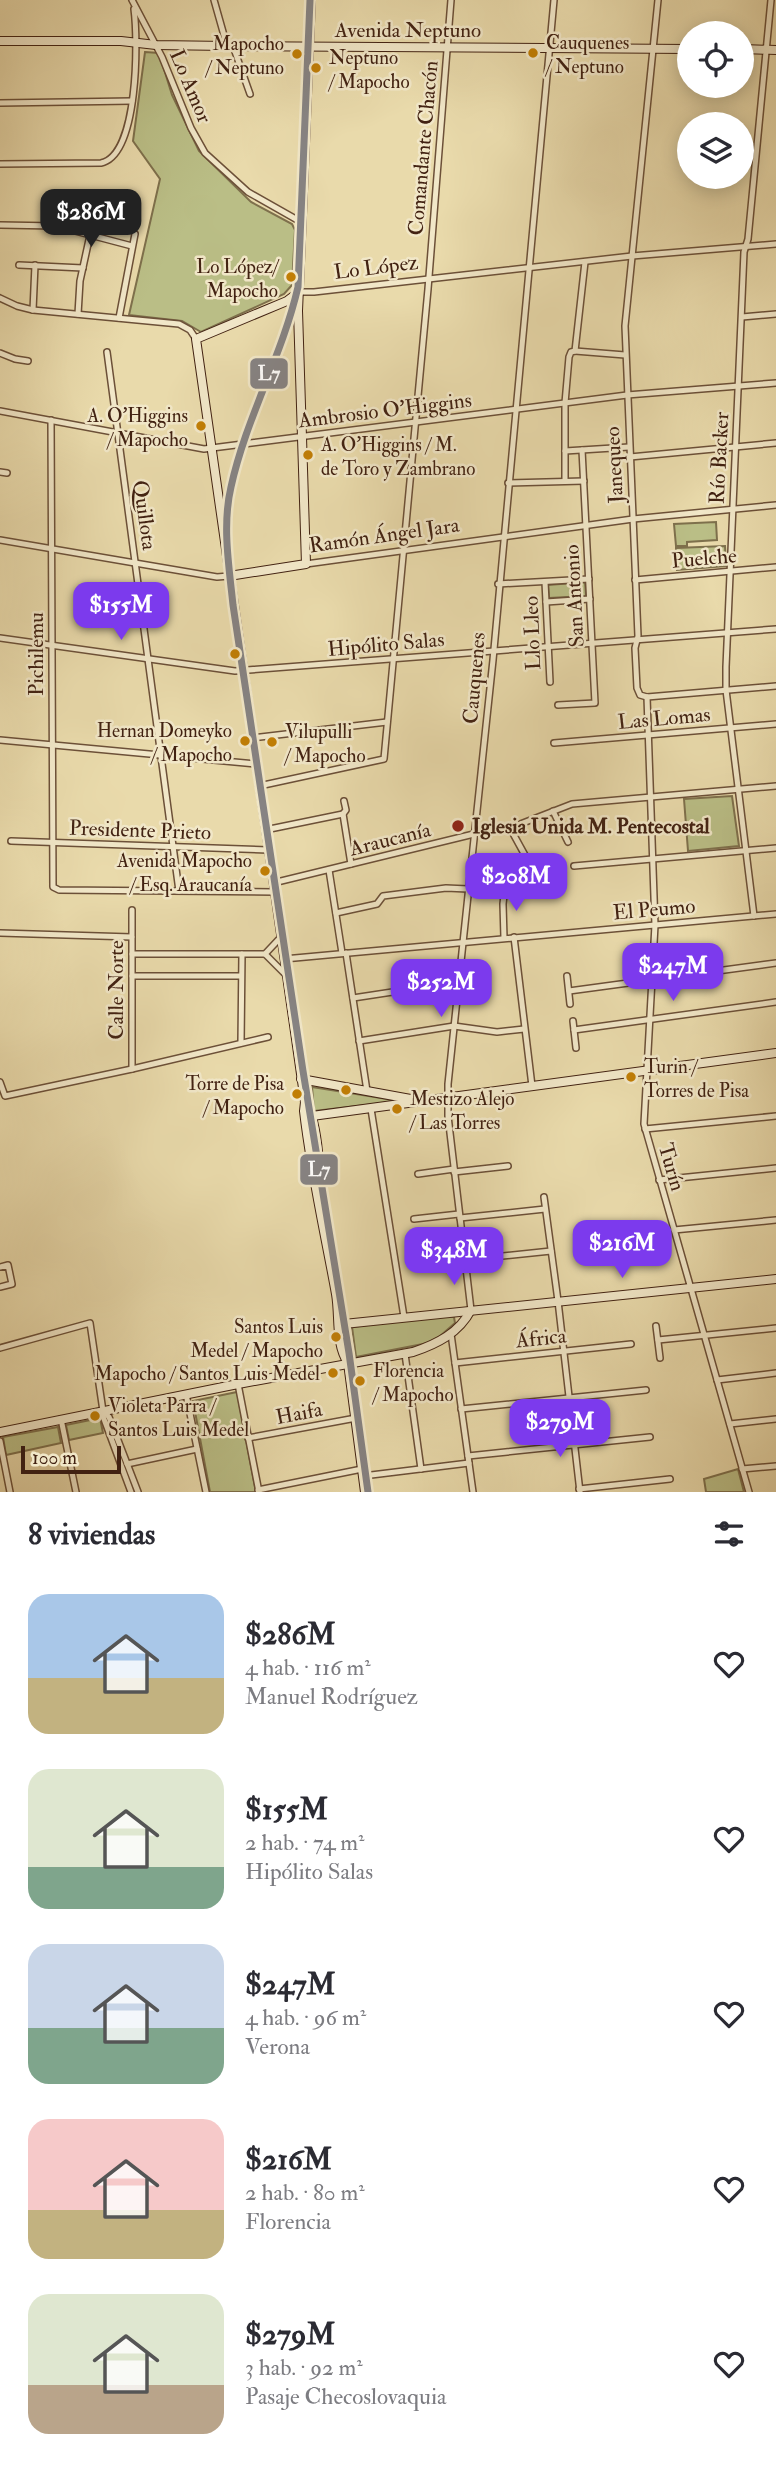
<!DOCTYPE html>
<html lang="es">
<meta charset="utf-8">
<style>
:root{--surface:#fff;--page:#f2f2f3;--text:#2b2b33;--muted:#7c7c81;--accent:#7c3aed}
body{margin:0;font-family:"IM FELL Double Pica",serif;background:var(--page);color:var(--text);height:100vh;display:flex;flex-direction:column;font-size:26px;white-space:nowrap}
*{box-sizing:border-box;margin:0}
p{font-size:23px;color:var(--muted)}
.icon{flex:none;width:38px;height:38px;fill:none;stroke:currentColor;stroke-width:2;stroke-linecap:round;stroke-linejoin:round}
.map{position:relative;height:1492px;overflow:hidden}
.panel{display:flex;flex-direction:column;background:var(--surface);flex:1}
.panel>*{flex:none}
.controls{position:absolute;left:677px;top:21px;display:grid;gap:14px}
.controls a{display:grid;place-items:center;width:77px;height:77px;border-radius:50%;background:var(--surface);box-shadow:0 4px 18px #0003;font-size:35px}
.scale{position:absolute;left:21px;bottom:18px;width:100px;box-sizing:border-box;padding-left:7px;border:4px solid #422212;border-top:0;font-size:19px;line-height:24px;white-space:nowrap;color:#422212;-webkit-text-stroke:5px #f1e7c8;paint-order:stroke}
.price{position:absolute;translate:-50% -60px;padding:0 16px;border-radius:14px;background:var(--accent);color:#fff;font-size:23px;line-height:46px;filter:drop-shadow(0 2px 4px #0008)}
.price::after{content:'';position:absolute;left:50%;top:42px;width:21px;height:16px;margin-left:-10px;background:inherit;clip-path:polygon(0 0,100% 0,50% 100%)}
.price.active{background:#222;color:#fff}
ul{padding:0;list-style:none}
li{display:flex;align-items:center;gap:21px;height:175px;padding:0 28px}
li span{display:grid;place-items:center;flex:none;width:196px;height:140px;border-radius:21px;color:#555}
li>.icon{margin-inline-start:auto}
span .icon{width:84px;height:84px;fill:#fffc;stroke-width:1}
li b{font-size:30px}
h2{display:flex;justify-content:space-between;align-items:center;height:84px;padding:0 28px;font-size:30px}
.map>svg:first-child{display:block}
.green{fill:#babe86;stroke:#7e704c;stroke-width:2}
.lines{fill:none;stroke-linecap:round;stroke-linejoin:round}
.street-casing{stroke:#6c5038;stroke-width:8}
.secondary-casing{stroke:#422212;stroke-width:10}
.street{stroke:#f1e7c8;stroke-width:5}
.secondary{stroke:#f1e7c8;stroke-width:8}
.metro-1-casing{stroke:#f1e7c8;stroke-width:12}
.metro-1{stroke:#868383;stroke-width:7}
.bus-dot{fill:#c17e05;stroke:#f1e7c8;stroke-width:2.5}
.poi-dot{fill:#8f2418;stroke:#f1e7c8;stroke-width:2.5}
.labels{text-anchor:middle;stroke-width:5;stroke-linejoin:round;paint-order:stroke}
.bus-label{font-size:19px;fill:#422212;stroke:#f1e7c8;text-anchor:start}
.street-label{font-size:21px;fill:#422212;stroke:#f1e7c8}
.poi-label{font-size:21px;font-weight:bold;fill:#422212;stroke:#f1e7c8;text-anchor:start}
.line-badge{stroke:#f1e7c8;stroke-width:2.5}
.badge-label{font-size:19px;text-anchor:middle;font-weight:bold;fill:#fff}
</style>
<div class="map">
<svg width="776" height="1492" viewBox="0 0 776 1492">
<rect width="100%" height="100%" fill="#e9daab"/>
<filter id="stains"><feTurbulence type="fractalNoise" baseFrequency=".00286" numOctaves="4"/><feColorMatrix values="0 0 0 0 .2 0 0 0 0 .09 0 0 0 0 .02 0 0 0 .5 -.17"/></filter>
<radialGradient id="worn" r=".72"><stop offset=".6" stop-color="#630" stop-opacity="0"/><stop offset="1" stop-color="#630" stop-opacity=".3"/></radialGradient>
<g class="green">
<polygon points="145,52 159,53 172,95 199,151 251,202 292,224 295,230 292,285 284,294 201,332 182,321 129,315 160,179 133,141"/>
<polygon points="716,522 717,540 687,542 687,546 676,546 674,524"/>
<polygon points="725,546 726,566 677,570 676,548"/>
<polygon points="585,582 586,596 549,598 548,585"/>
<polygon points="732,796 739,846 688,851 684,799"/>
<polygon points="312,1087 400,1101 314,1111"/>
<polygon points="446,1315 454,1317 455,1323 439,1337 428,1343 356,1357 352,1327"/>
<polygon points="237,1392 256,1492 210,1492 193,1401"/>
<polygon points="100,1418 103,1433 69,1440 66,1425"/>
<polygon points="58,1427 61,1443 6,1455 3,1437"/>
<polygon points="738,1469 744,1492 706,1492 704,1479"/>
</g>
<g class="lines">
<defs>
<g id="street">
<polyline points="132,0 162,57 191,128 205,153 248,192 301,222"/>
<polyline points="214,0 227,46"/>
<polyline points="233,46 250,94"/>
<polyline points="0,103 132,101"/>
<path d="M0 164 101 163C139 155 138 39 134 9"/>
<polyline points="0,225 56,226 132,246"/>
<polyline points="19,265 83,268"/>
<polyline points="299,292 314,292 632,256 776,244"/>
<polyline points="0,298 17,306 33,310 179,324 190,330 196,339"/>
<polyline points="33,310 35,265"/>
<polyline points="78,314 80,281 90,235"/>
<polyline points="742,317 776,314"/>
<polyline points="119,318 135,234"/>
<polyline points="575,351 625,355"/>
<polyline points="107,352 179,891"/>
<polyline points="0,353 15,359 28,361"/>
<polyline points="0,411 204,449 627,395 776,383"/>
<polyline points="51,420 53,887 59,890 274,892"/>
<polyline points="565,451 629,447"/>
<polyline points="630,457 776,443"/>
<polyline points="0,472 7,473"/>
<polyline points="565,481 565,403 569,357 571,352 575,351 585,262"/>
<polyline points="508,483 584,481"/>
<polyline points="0,540 217,577 229,576"/>
<polyline points="306,564 633,519 776,505"/>
<polyline points="635,580 776,567"/>
<polyline points="545,582 550,682"/>
<polyline points="498,584 589,579"/>
<polyline points="546,602 590,599"/>
<polyline points="0,638 235,671 776,629"/>
<polyline points="647,697 655,925 644,1124 749,1492"/>
<polyline points="647,697 640,695 637,688 635,648 638,636 625,326 658,0"/>
<polyline points="647,697 776,686"/>
<polyline points="558,705 595,703 582,450"/>
<polyline points="252,738 387,722"/>
<polyline points="0,740 256,764"/>
<polyline points="554,743 776,724"/>
<polyline points="259,786 384,759 428,289 451,0"/>
<polyline points="344,801 346,810 343,814 351,864"/>
<polyline points="553,811 568,842"/>
<polyline points="510,828 532,868"/>
<polyline points="265,830 343,814"/>
<polyline points="11,841 268,850"/>
<polyline points="574,866 776,848"/>
<polyline points="329,870 342,953"/>
<polyline points="273,883 482,832 510,828 572,804 776,786"/>
<polyline points="132,910 132,1069"/>
<polyline points="336,913 377,904 383,896 446,888 468,889"/>
<polyline points="754,916 726,690 726,667 744,252 748,239 771,0"/>
<polyline points="0,933 132,937"/>
<polyline points="514,937 532,1086"/>
<polyline points="504,938 503,904 505,886"/>
<polyline points="346,953 367,1091"/>
<polyline points="132,954 265,954 281,937"/>
<polyline points="265,954 286,975"/>
<polyline points="284,959 776,914"/>
<polyline points="132,976 241,976"/>
<polyline points="567,976 570,1004"/>
<polyline points="569,991 776,963"/>
<polyline points="353,998 458,982"/>
<polyline points="573,1021 576,1048"/>
<polyline points="574,1030 776,1002"/>
<polyline points="359,1041 454,1026 497,1032 524,1029"/>
<polyline points="241,1043 242,954"/>
<polyline points="0,1082 5,1096 132,1069 268,1037"/>
<polyline points="371,1109 404,1317"/>
<polyline points="645,1129 776,1116"/>
<polyline points="454,1172 508,1166"/>
<polyline points="418,1174 454,1169"/>
<polyline points="659,1180 776,1168"/>
<polyline points="544,1197 558,1301 580,1492"/>
<polyline points="460,1218 545,1209"/>
<polyline points="414,1219 459,1214"/>
<polyline points="674,1230 776,1220"/>
<polyline points="432,1260 464,1255"/>
<polyline points="464,1260 551,1251"/>
<polyline points="0,1267 8,1265 12,1284 0,1287"/>
<polyline points="471,1310 448,1116 448,1084 493,660 554,0"/>
<polyline points="656,1326 660,1358"/>
<polyline points="451,1334 473,1492"/>
<polyline points="658,1340 776,1328"/>
<polyline points="0,1348 90,1323 103,1411 109,1417 138,1492"/>
<polyline points="405,1354 421,1469"/>
<polyline points="455,1363 631,1344"/>
<polyline points="717,1380 776,1373"/>
<polyline points="238,1384 259,1492"/>
<polyline points="186,1394 206,1492"/>
<polyline points="461,1409 646,1390"/>
<polyline points="101,1411 131,1492"/>
<polyline points="61,1419 76,1492"/>
<polyline points="730,1424 776,1419"/>
<polyline points="248,1438 356,1418"/>
<polyline points="0,1441 10,1492"/>
<polyline points="468,1456 650,1437"/>
<polyline points="127,1464 197,1449"/>
<polyline points="742,1469 776,1466"/>
<polyline points="363,1476 469,1463"/>
<polyline points="579,1489 670,1479"/>
<polyline points="258,1490 362,1469"/>
</g>
<g id="secondary">
<polyline points="0,41 121,41 156,45 227,46 690,49"/>
<polyline points="742,49 776,50"/>
<path d="M299 292 287 301 196 339 305 1102 304 1111C311 1173 325 1233 336 1294 340 1317 335 1343 348 1363"/>
<polyline points="229,576 306,564 298,311 311,0"/>
<polyline points="301,1079 416,1100"/>
<path d="M305 1102C317 1118 321 1170 319 1191"/>
<polyline points="312,1116 776,1053"/>
<polyline points="339,1305 349,1352 348,1363 365,1492"/>
<polyline points="344,1324 776,1279"/>
<path d="M0 1432 238 1384 413 1352C437 1344 459 1333 471 1310"/>
</g>
</defs>
<use href="#street" class="street-casing"/>
<use href="#secondary" class="secondary-casing"/>
<use href="#street" class="street"/>
<use href="#secondary" class="secondary"/>
<defs>
<path id="metro-1" d="M310 0 298 287C282 356 246 418 231 487 222 525 229 566 233 605L303 1071 349 1353 368 1492"/>
</defs>
<use href="#metro-1" class="metro-1-casing"/>
<use href="#metro-1" class="metro-1"/>
</g>
<g class="bus-dot">
<circle cx="533" cy="53" r="6"/>
<circle cx="297" cy="54" r="6"/>
<circle cx="316" cy="68" r="6"/>
<circle cx="291" cy="277" r="6"/>
<circle cx="201" cy="426" r="6"/>
<circle cx="308" cy="455" r="6"/>
<circle cx="235" cy="654" r="6"/>
<circle cx="245" cy="741" r="6"/>
<circle cx="272" cy="742" r="6"/>
<circle cx="265" cy="871" r="6"/>
<circle cx="631" cy="1077" r="6"/>
<circle cx="346" cy="1090" r="6"/>
<circle cx="297" cy="1094" r="6"/>
<circle cx="397" cy="1109" r="6"/>
<circle cx="336" cy="1337" r="6"/>
<circle cx="333" cy="1373" r="6"/>
<circle cx="360" cy="1381" r="6"/>
<circle cx="95" cy="1416" r="6"/>
</g>
<circle class="poi-dot" cx="458" cy="826" r="7"/>
<g class="labels">
<g class="bus-label">
<text x="546" y="49">Cauquenes<tspan x="546" dy="24">/ Neptuno</tspan></text>
<text x="284" y="50" text-anchor="end">Mapocho<tspan x="284" dy="24">/ Neptuno</tspan></text>
<text x="329" y="64">Neptuno<tspan x="329" dy="24">/ Mapocho</tspan></text>
<text x="278" y="273" text-anchor="end">Lo López/<tspan x="278" dy="24">Mapocho</tspan></text>
<text x="188" y="422" text-anchor="end">A. O'Higgins<tspan x="188" dy="24">/ Mapocho</tspan></text>
<text x="321" y="451">A. O'Higgins / M.<tspan x="321" dy="24">de Toro y Zambrano</tspan></text>
<text x="232" y="737" text-anchor="end">Hernan Domeyko<tspan x="232" dy="24">/ Mapocho</tspan></text>
<text x="285" y="738">Vilupulli<tspan x="285" dy="24">/ Mapocho</tspan></text>
<text x="252" y="867" text-anchor="end">Avenida Mapocho<tspan x="252" dy="24">/ Esq. Araucanía</tspan></text>
<text x="644" y="1073">Turin /<tspan x="644" dy="24">Torres de Pisa</tspan></text>
<text x="284" y="1090" text-anchor="end">Torre de Pisa<tspan x="284" dy="24">/ Mapocho</tspan></text>
<text x="410" y="1105">Mestizo Alejo<tspan x="410" dy="24">/ Las Torres</tspan></text>
<text x="323" y="1333" text-anchor="end">Santos Luis<tspan x="323" dy="24">Medel / Mapocho</tspan></text>
<text x="373" y="1377">Florencia<tspan x="373" dy="24">/ Mapocho</tspan></text>
<text x="320" y="1380" text-anchor="end">Mapocho / Santos Luis Medel</text>
<text x="108" y="1412">Violeta Parra /<tspan x="108" dy="24">Santos Luis Medel</tspan></text>
</g>
<g class="street-label">
<text x="408" y="37">Avenida Neptuno</text>
<text transform="translate(191 86) rotate(67)" y="7">Lo Amor</text>
<text transform="translate(423 148) rotate(-85)" y="7">Comandante Chacón</text>
<text transform="translate(376 267) rotate(-7)" y="7">Lo López</text>
<text transform="translate(385 410) rotate(-7)" y="7">Ambrosio O'Higgins</text>
<text transform="translate(719 458) rotate(-87)" y="7">Río Backer</text>
<text transform="translate(614 465) rotate(-93)" y="7">Janequeo</text>
<text transform="translate(145 515) rotate(82)" y="7">Quillota</text>
<text transform="translate(384 535) rotate(-8)" y="7">Ramón Ángel Jara</text>
<text transform="translate(704 558) rotate(-5)" y="7">Puelche</text>
<text transform="translate(574 596) rotate(-93)" y="7">San Antonio</text>
<text transform="translate(532 633) rotate(-92)" y="7">Llo Lleo</text>
<text transform="translate(386 644) rotate(-5)" y="7">Hipólito Salas</text>
<text transform="translate(36 654) rotate(-90)" y="7">Pichilemu</text>
<text transform="translate(474 678) rotate(-85)" y="7">Cauquenes</text>
<text transform="translate(664 718) rotate(-5)" y="7">Las Lomas</text>
<text transform="translate(140 830) rotate(2)" y="7">Presidente Prieto</text>
<text transform="translate(390 839) rotate(-14)" y="7">Araucanía</text>
<text transform="translate(654 909) rotate(-5)" y="7">El Peumo</text>
<text transform="translate(116 990) rotate(-90)" y="7">Calle Norte</text>
<text transform="translate(672 1167) rotate(74)" y="7">Turín</text>
<text transform="translate(541 1338) rotate(-6)" y="7">África</text>
<text transform="translate(299 1413) rotate(-11)" y="7">Haifa</text>
</g>
<g class="poi-label">
<text x="472" y="833">Iglesia Unida M. Pentecostal</text>
</g>
</g>
<g class="line-badge">
<rect x="249" y="357" width="40" height="33" rx="7" fill="#868383"/>
<rect x="299" y="1153" width="40" height="33" rx="7" fill="#868383"/>
</g>
<g class="badge-label">
<text x="269" y="380">L7</text>
<text x="319" y="1176">L7</text>
</g>
<rect width="100%" height="100%" filter="url(#stains)"/>
<rect width="100%" height="100%" fill="url(#worn)"/>
</svg>
<div class="controls">
<a><svg class="icon" aria-label="locate" viewBox="0 0 24 24"><circle cx="12" cy="12" r="6"/><path d="M12 2v4M12 18v4M2 12h4M18 12h4"/></svg></a>
<a><svg class="icon" aria-label="layers" viewBox="0 0 24 24"><path d="M12 4l9 5-9 5-9-5zM3 14l9 5 9-5"/></svg></a>
</div>
<div class="scale">100 m</div>
<b class="price active" style="left:91px;top:249px">$286M</b>
<b class="price" style="left:121px;top:642px">$155M</b>
<b class="price" style="left:516px;top:913px">$208M</b>
<b class="price" style="left:673px;top:1003px">$247M</b>
<b class="price" style="left:441px;top:1019px">$252M</b>
<b class="price" style="left:622px;top:1280px">$216M</b>
<b class="price" style="left:454px;top:1287px">$348M</b>
<b class="price" style="left:560px;top:1459px">$279M</b>
</div>
<section class="panel">
<h2>8 viviendas<svg class="icon" aria-label="filters" viewBox="0 0 24 24"><path d="M4 7h16M4 17h16"/><circle cx="9" cy="7" r="2"/><circle cx="15" cy="17" r="2"/></svg></h2>
<ul>
<li><span style="background:linear-gradient(#a9c7e8 60%,#c2b280 0)"><svg class="icon" aria-label="home" viewBox="0 0 24 24"><path d="M3 11l9-7 9 7M6 9v11h12V9"/></svg></span><div><b>$286M</b><p>4 hab. · 116 m²</p><p>Manuel Rodríguez</p></div><svg class="icon" aria-label="heart" viewBox="0 0 24 24"><path d="M12 20l-8-8c-3-5 5-10 8-4 3-6 11-1 8 4z"/></svg></li>
<li><span style="background:linear-gradient(#dfe7d0 70%,#7fa58c 0)"><svg class="icon" aria-label="home" viewBox="0 0 24 24"><path d="M3 11l9-7 9 7M6 9v11h12V9"/></svg></span><div><b>$155M</b><p>2 hab. · 74 m²</p><p>Hipólito Salas</p></div><svg class="icon" aria-label="heart" viewBox="0 0 24 24"><path d="M12 20l-8-8c-3-5 5-10 8-4 3-6 11-1 8 4z"/></svg></li>
<li><span style="background:linear-gradient(#c9d6e8 60%,#7fa58c 0)"><svg class="icon" aria-label="home" viewBox="0 0 24 24"><path d="M3 11l9-7 9 7M6 9v11h12V9"/></svg></span><div><b>$247M</b><p>4 hab. · 96 m²</p><p>Verona</p></div><svg class="icon" aria-label="heart" viewBox="0 0 24 24"><path d="M12 20l-8-8c-3-5 5-10 8-4 3-6 11-1 8 4z"/></svg></li>
<li><span style="background:linear-gradient(#f6c9c9 65%,#c2b280 0)"><svg class="icon" aria-label="home" viewBox="0 0 24 24"><path d="M3 11l9-7 9 7M6 9v11h12V9"/></svg></span><div><b>$216M</b><p>2 hab. · 80 m²</p><p>Florencia</p></div><svg class="icon" aria-label="heart" viewBox="0 0 24 24"><path d="M12 20l-8-8c-3-5 5-10 8-4 3-6 11-1 8 4z"/></svg></li>
<li><span style="background:linear-gradient(#dfe7d0 65%,#b9a48a 0)"><svg class="icon" aria-label="home" viewBox="0 0 24 24"><path d="M3 11l9-7 9 7M6 9v11h12V9"/></svg></span><div><b>$279M</b><p>3 hab. · 92 m²</p><p>Pasaje Checoslovaquia</p></div><svg class="icon" aria-label="heart" viewBox="0 0 24 24"><path d="M12 20l-8-8c-3-5 5-10 8-4 3-6 11-1 8 4z"/></svg></li>
</ul>
</section>
